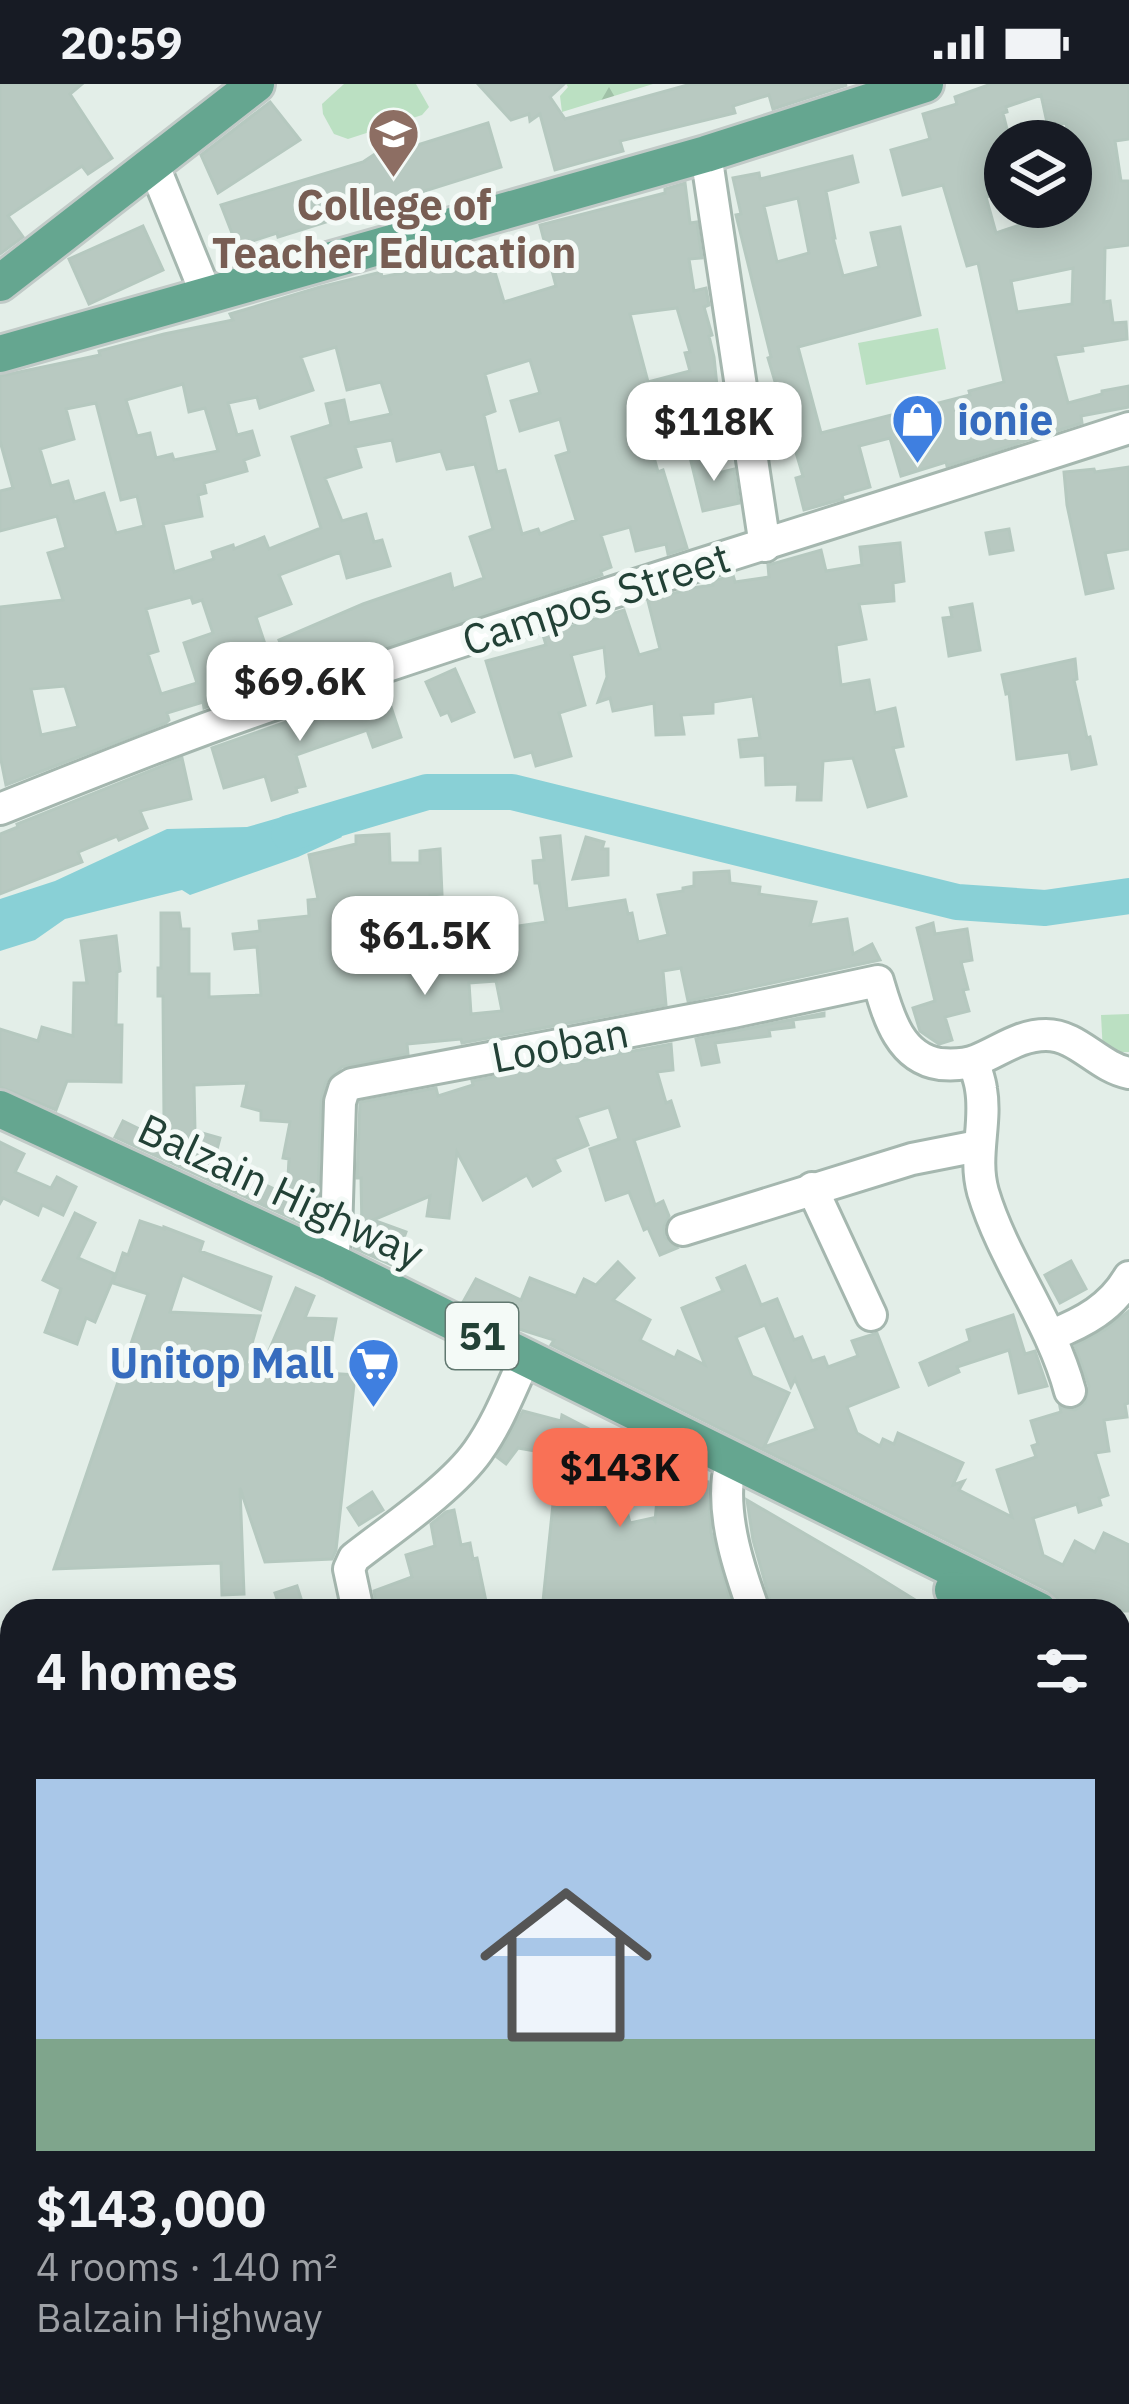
<!DOCTYPE html>
<meta charset="utf-8">
<style>
:root{--surface:#171b24;--page:#20242c;--text:#f1f3f6;--muted:#9ea1a6;--line:#363941;--accent:#f97156}
body{margin:0;font-family:"IBM Plex Sans",sans-serif;background:var(--page);color:var(--text);height:100vh;display:flex;flex-direction:column;font-size:45px;white-space:nowrap}
*{box-sizing:border-box;margin:0}
p{font-size:39px;color:var(--muted)}
.icon{flex:none;width:66px;height:66px;fill:none;stroke:currentColor;stroke-width:2;stroke-linecap:round;stroke-linejoin:round}
.map{position:relative;flex:1;overflow:hidden}
.details{position:absolute;left:0px;top:1515px;width:1131px;height:807px;display:flex;flex-direction:column;background:var(--surface);border-radius:36px 36px 0 0;box-shadow:0 6px 30px #0003}
.details>*{flex:none}
.fabs{position:absolute;left:984px;top:36px;display:grid;gap:24px}
.fabs a{display:grid;place-items:center;width:108px;height:108px;border-radius:50%;background:var(--surface);box-shadow:0 6px 30px #0003;font-size:60px}
.price{position:absolute;translate:-50% -102px;padding:0 27px;border-radius:24px;background:#fff;color:#222;font-size:39px;line-height:78px;filter:drop-shadow(0 3px 6px #0008)}
.price::after{content:'';position:absolute;left:50%;top:72px;width:36px;height:27px;margin-left:-18px;background:inherit;clip-path:polygon(0 0,100% 0,50% 100%)}
.price.on{background:var(--accent);color:#111}
ul{padding:0;list-style:none}
li{display:grid;align-content:center;gap:24px;height:636px;padding:0 36px}
li+li{border-top:3px solid var(--line)}
li span{display:grid;place-items:center;height:372px;border-radius:0px;color:#555}
li>.icon{margin-inline-start:auto}
span .icon{width:216px;height:216px;fill:#fffc;stroke-width:1}
li b{font-size:51px}
h2{display:flex;justify-content:space-between;align-items:center;height:144px;padding:0 36px;font-size:51px}
.status{display:flex;justify-content:space-between;align-items:center;height:84px;padding:0 60px;background:var(--surface);direction:ltr}
.status svg{height:33px;fill:currentColor}
.map>svg:first-child{display:block}
.forest{fill:url(#forest-firs)}
.park{fill:#bbe0c2}
.water{fill:#89d0d6}
.lines{fill:none;stroke-linecap:round;stroke-linejoin:round}
.river{stroke:#89d0d6;stroke-width:36}
.building{fill:#b8c9c1;stroke:#b5c8bf;stroke-width:3;fill-rule:evenodd}
.minor-casing{stroke:#a5b7af;stroke-width:36}
.major-casing{stroke:#c1cac7;stroke-width:42}
.minor{stroke:#fff;stroke-width:30}
.major{stroke:#65a690;stroke-width:36}
.labels{text-anchor:middle;stroke-width:10;stroke-linejoin:round;paint-order:stroke}
.shield{fill:#f4faf7;stroke:#617870;stroke-width:3}
.shield-label{font-size:39px;font-weight:bold;fill:#224136}
.education-label{font-size:42px;font-weight:bold;fill:#785e54;stroke:#f4faf7}
.shop-label{font-size:42px;font-weight:bold;fill:#366cbe;stroke:#f4faf7;text-anchor:start}
.street-label{font-size:42px;fill:#224136;stroke:#f4faf7}
</style>
<div class="status"><b>20:59</b><svg viewBox="0 0 49 12"><path d="M0 12V9h3v3zM5 12V6h3v6zM10 12V3h3v9zM15 12V0h3v12zM26 1h20v11H26zM47 4h2v5h-2z"/></svg></div>
<div class="map">
<svg width="1129" height="2320" viewBox="0 0 1129 2320">
<defs>
<pattern id="forest-firs" width="22" height="20" patternUnits="userSpaceOnUse" patternTransform="scale(3)"><rect width="22" height="20" fill="#bbe0c2"/><path d="M5 1l3.5 6h-7zM16 11l3.5 6h-7z" fill="#a0c1a7"/></pattern>
</defs>
<rect width="100%" height="100%" fill="#e3eee8"/>
<polygon class="forest" points="566,0 653,0 562,28 560,12 568,3"/>
<g class="park">
<polygon points="344,0 416,0 429,23 422,31 348,55 334,50 323,30 322,20"/>
<polygon points="938,244 946,285 866,301 858,259"/>
<polygon points="1129,930 1129,968 1103,969 1101,931"/>
</g>
<polygon class="water" points="323,721 342,753 298,773 190,811 182,806 65,835 35,856 0,867 0,815 55,797 167,745 247,743"/>
<g class="lines">
<polyline class="river" points="289,749 427,708 512,708 957,818 1045,824 1129,812"/>
</g>
<g class="building">
<polygon points="0,0 82,0 70,10 112,74 88,90 82,82 8,132 23,153 0,170"/>
<polygon points="478,0 564,0 550,13 565,35 691,0 847,1 773,25 769,11 733,22 735,29 620,57 623,67 555,86 540,30 530,37 529,30 511,36"/>
<path d="M991 0H1129V55L1115 57 1121 97H1129V161L1105 164 1104 218 1110 217 1113 239 1126 238 1127 255 1082 262 1083 267 1055 271 1068 319 1102 310V307L1129 302V323L1081 332 1082 339 947 382 946 378 901 392 890 354 859 362 870 403 842 411 843 415 804 426 796 394 803 392 768 274 771 273 736 131 741 130 733 94 759 89 760 95 852 72 858 98 826 107 835 154H833L843 192 879 183 871 149 900 143 920 231 798 263 821 349 970 311 969 307 1004 298 978 179 967 182 943 101 903 111 891 66 930 55 923 30 957 20 955 13ZM1041 11 1048 43 1066 39 1069 57H1071L1074 121 1022 123 1026 139 996 149 986 113 1005 108V57H1010L1003 29 1007 28 1006 23ZM798 114 809 169 777 178 764 122ZM1073 184 1072 220 1017 228 1011 197Z"/>
<polygon points="270,18 300,56 218,109 201,71"/>
<polygon points="488,39 501,83 278,153 277,149 237,162 221,121 363,78 375,70 392,69"/>
<path d="M685 99 690 139 697 138 702 174 689 175 694 207 706 204 709 221 704 223 712 251 709 252 714 273 720 331 703 333 702 326 645 341 658 388 663 386 687 464 668 470 666 460 636 467 630 443 601 451 611 483 601 487 602 491 295 593 279 556 363 520 450 490 453 505 484 494 470 453 493 445 475 380 447 385 441 367 397 377 392 356 355 363 361 383 325 394 342 437 366 430 374 458 382 456 390 482 347 494 340 468 279 491 291 520 256 533 268 569 256 573 265 603 204 624 203 618 167 629 169 636 166 639 6 701 0 671V523L63 516 48 469 66 464 57 432 0 447V407L13 404 0 357V292L100 271 99 267 164 250 233 236 230 230 320 203 381 188 382 193 458 178 456 171 487 162 504 218 556 202 540 141 665 109V105ZM677 224 690 268 685 269 690 287 648 298 630 230ZM336 263 347 306 381 298 391 330 349 339 344 316 326 320 331 341 292 353 321 444 269 465 264 453 234 465 233 461 212 468 214 475 174 488 163 440 202 432 198 411 206 409 204 399 247 387 244 376 259 371 252 347 237 351 228 319 257 313 260 324 313 306 301 273ZM530 276 540 309 511 317 520 347 560 335 569 368 556 372 576 436 540 450 538 445 522 450 505 386 497 388 484 331 495 327 485 290ZM183 300 189 328 205 324 218 367 174 376 172 370 156 374 150 349 137 352 126 316ZM96 319 121 416 137 412 144 442 116 449 104 409 74 418 68 397 51 402 40 365 74 355 66 325ZM191 513 193 519 202 516 213 549 184 559 197 599 161 610 148 570 158 567 146 525ZM65 602 78 643 41 651 31 605Z"/>
<polygon points="143,142 163,186 89,220 69,175"/>
<polygon points="709,368 714,390 734,385 739,419 703,427 690,373"/>
<polygon points="1129,383 1129,465 1105,469 1113,504 1086,510 1067,421 1064,388 1094,385 1095,388"/>
<polygon points="1009,445 1013,466 990,470 986,449"/>
<polygon points="900,459 904,497 893,499 894,517 859,520 866,555 836,561 841,601 869,596 875,629 895,624 903,662 893,664 906,712 868,723 853,674 823,677 821,716 797,716 798,700 766,701 765,671 741,673 739,656 760,654 753,612 713,618 713,629 681,631 684,650 656,651 654,619 613,627 610,614 598,618 607,593 604,563 571,571 585,621 559,629 571,672 536,682 532,668 515,673 486,577 546,561 543,551 624,526 639,571 660,565 648,517 692,504 713,501 713,497 733,491 735,498 769,493 768,481 821,466 826,487 862,481 860,463"/>
<polygon points="972,520 980,566 949,572 943,534 952,533 950,524"/>
<polygon points="1075,575 1077,595 1074,596 1087,654 1090,653 1096,680 1072,685 1069,668 1017,675 1009,609 1006,610 1002,591"/>
<polygon points="455,585 474,628 452,637 448,628 441,631 426,598"/>
<polygon points="357,613 362,626 389,617 401,653 373,663 367,646 296,671 305,702 296,704 297,708 272,716 265,692 224,704 212,664"/>
<polygon points="182,674 191,715 140,727 147,744 119,756 117,752 78,768 82,778 0,810 0,750 18,743 17,740"/>
<path d="M389 750 390 779H420V767L440 765 442 810 430 811 435 845 443 844 446 865 501 862 498 845 546 838 539 799H535L533 777 544 776 541 754 560 752 567 825 625 816 628 830 632 829 638 858 668 851 658 811 683 807V804L694 802V789L729 787 730 799 760 803 759 810 816 818 810 841 847 835 853 870 872 860 880 876 688 917 681 884 663 887 666 921 462 959 461 955 407 960 408 970 342 983 326 998 321 1017 317 1146 115 1053 123 1037 160 1055 162 1034H164L163 912H158V884H161V829H179L181 845H189V890H209V913L261 911 257 863 235 865 233 850 260 847 259 837 309 832 308 816 318 815 309 771 356 760V752ZM496 897 502 927 471 930 469 899ZM247 999 242 1022 261 1027V1036L290 1038 283 1074 289 1075 287 1111 253 1095 251 1099 212 1084 220 1054 195 1047 194 1001Z"/>
<polygon points="586,753 604,758 602,765 608,765 608,791 573,795"/>
<polygon points="933,839 935,850 967,845 972,876 961,878 968,905 963,906 969,927 945,933 952,956 939,960 920,947 913,924 935,917 917,844"/>
<polygon points="116,852 120,887 117,888 116,941 122,941 121,998 67,997 56,1026 0,1003 0,945 38,957 42,943 73,952 74,899 87,899 81,857"/>
<polygon points="824,929 824,932 793,936 794,943 769,946 770,952 715,959 719,978 702,981 696,955"/>
<polygon points="671,960 673,986 657,988 666,1019 671,1017 679,1042 634,1056 655,1121 663,1117 669,1132 664,1143 665,1153 677,1164 660,1171 648,1144 644,1146 629,1108 606,1116 590,1065 619,1055 609,1023 577,1033 588,1061 554,1075 560,1087 533,1102 527,1091 483,1116 457,1068 449,1134 427,1132 430,1112 373,1136 406,1148 394,1182 354,1164 356,1149 362,1146 361,1094 357,1094 360,1018 436,1004 438,1012 473,1001 472,997"/>
<polygon points="0,1058 24,1070 15,1088 51,1104 57,1093 76,1103 63,1131 42,1121 38,1131 3,1114 0,1119"/>
<polygon points="75,1129 95,1139 78,1174 115,1190 95,1238 86,1234 77,1260 45,1248 61,1205 43,1196"/>
<polygon points="140,1137 164,1145 164,1143 203,1158 200,1167 271,1193 261,1226 182,1191 170,1228 260,1232 246,1280 261,1285 296,1204 314,1212 305,1234 336,1235 326,1289 355,1291 336,1466 332,1475 265,1478 240,1404 244,1510 222,1511 221,1479 54,1485 148,1210 113,1199 123,1169 128,1171"/>
<polygon points="1071,1177 1086,1205 1060,1219 1045,1191"/>
<path d="M618 1178 634 1194 613 1216 650 1236 640 1256 675 1274 678 1267 705 1281 682 1224 723 1207 717 1194 745 1182 761 1221 777 1215 794 1256 802 1253 812 1277 824 1273 828 1283 858 1272 852 1257 877 1249 898 1303 847 1323 857 1349 880 1362 883 1355 894 1360 898 1349 963 1379 953 1401 964 1397 959 1406 1012 1433 997 1386 1036 1373 1032 1362 1038 1360 1031 1337 1061 1328 1060 1323 1075 1326 1085 1319 1089 1302 1075 1262 1106 1245 1129 1227V1319L1125 1320 1127 1333 1104 1336 1109 1367 1095 1369 1108 1411 1099 1414 1101 1421 1079 1428 1077 1420 1033 1434 1043 1471 1063 1481 1075 1457 1095 1468 1104 1449 1129 1461V1527H1062L1057 1514 1049 1507 551 1261 554 1256 519 1245 463 1218 476 1195 521 1216 530 1194 576 1212 584 1195 596 1201ZM765 1241 791 1303 795 1295 816 1345 764 1363 789 1309 752 1292 736 1253Z"/>
<polygon points="1013,1231 1025,1270 1035,1267 1047,1302 1019,1309 1009,1266 957,1283 959,1288 929,1301 920,1279 970,1257 967,1246"/>
<polygon points="523,1327 561,1337 562,1331 622,1362 636,1394 625,1419 630,1439 653,1434 655,1437 659,1394 708,1398 711,1448 733,1527 542,1527 558,1371 518,1364 506,1380 497,1373"/>
<polygon points="372,1408 383,1426 359,1441 348,1424"/>
<polygon points="747,1416 862,1483 933,1527 773,1527 753,1456"/>
<polygon points="454,1426 461,1461 470,1459 473,1475 477,1474 488,1527 434,1527 433,1518 403,1527 377,1527 374,1507 412,1493 406,1471 435,1462 431,1440 446,1428"/>
<polygon points="297,1502 304,1524 281,1527 275,1509"/>
</g>
<g class="lines">
<defs>
<g id="minor">
<polyline points="706,70 765,462"/>
<polyline points="154,82 206,210"/>
<path d="M0 725C93 688 186 650 281 618 562 521 846 436 1129 344"/>
<path d="M974 978C976 987 980 996 981 1005 987 1040 973 1072 983 1108 1004 1178 1051 1236 1070 1307"/>
<polyline points="812,1104 871,1231"/>
<polyline points="683,1146 912,1075 978,1062"/>
<path d="M332 1178 336 1150 340 1018 344 1005 352 1000 733 928 878 897C888 931 899 974 940 980 953 981 965 981 977 976 1000 967 1019 951 1046 951 1078 951 1098 983 1129 989"/>
<path d="M1052 1251C1084 1238 1111 1224 1129 1193"/>
<path d="M728 1393C723 1437 739 1485 754 1527"/>
<path d="M358 1527 349 1485 354 1474C391 1445 452 1404 478 1367 495 1343 506 1317 518 1290"/>
<polyline points="0,1853 12,1853"/>
<polyline points="0,2184 12,2188"/>
<polyline points="196,2320 196,2310"/>
<polyline points="624,2320 624,2310"/>
</g>
<g id="major">
<polyline points="0,199 256,0"/>
<polyline points="0,270 706,70 925,0"/>
<polyline points="0,1025 332,1178 1039,1527"/>
<polyline points="953,1506 967,1527"/>
<polyline points="1119,1580 1129,1585"/>
<polyline points="1119,1726 1129,1737"/>
</g>
</defs>
<use href="#minor" class="minor-casing"/>
<use href="#major" class="major-casing"/>
<use href="#minor" class="minor"/>
<use href="#major" class="major"/>
</g>
<defs>
<symbol id="university-pin" viewBox="-11 -11 22 30"><path d="M0 17L-7.5 6A9.5 9.5 0 1 1 7.5 6Z" fill="#8d6e63" stroke="#f4faf7"/><path d="M0-5L7-2L0 1L-7-2ZM-4 1L0 2.5L4 1V4Q0 6-4 4Z" fill="#fff"/></symbol>
<symbol id="shop-pin" viewBox="-11 -11 22 30"><path d="M0 17L-7.5 6A9.5 9.5 0 1 1 7.5 6Z" fill="#3f7fe0" stroke="#f4faf7"/><path d="M-5-2.5h2.3a2.7 3.5 0 0 1 5.4 0H5L5.5 6h-11ZM-1.5-2.5h3a1.5 2.3 0 0 0-3 0Z" fill="#fff"/></symbol>
<symbol id="supermarket-pin" viewBox="-11 -11 22 30"><path d="M0 17L-7.5 6A9.5 9.5 0 1 1 7.5 6Z" fill="#3f7fe0" stroke="#f4faf7"/><path d="M-6-5.5h2.5l.6 2H6L4.5 2H-2.5L-4.4-4H-6ZM-1.5 3.2a1.3 1.3 0 1 0 .1 0ZM3 3.2a1.3 1.3 0 1 0 .1 0Z" fill="#fff"/></symbol>
</defs>
<g fill-rule="evenodd">
<use href="#university-pin" x="364" y="20" width="59" height="81"/>
<use href="#shop-pin" x="888" y="306" width="59" height="81"/>
<use href="#supermarket-pin" x="344" y="1250" width="59" height="81"/>
</g>
<g class="labels">
<rect class="shield" x="446" y="1219" width="72" height="66" rx="9"/>
<g class="shield-label">
<text x="482" y="1266">51</text>
</g>
<g class="education-label">
<text x="394" y="136">College of<tspan x="394" dy="48">Teacher Education</tspan></text>
</g>
<g class="shop-label">
<text x="957" y="351">ionie</text>
<text x="334" y="1294" text-anchor="end">Unitop Mall</text>
</g>
<g class="street-label">
<text transform="translate(596 515) rotate(-18)" y="15">Campos Street</text>
<text transform="translate(560 961) rotate(-11)" y="15">Looban</text>
<text transform="translate(281 1107) rotate(25)" y="15">Balzain Highway</text>
</g>
</g>
</svg>
<div class="fabs">
<a><svg class="icon" aria-label="layers" viewBox="0 0 24 24"><path d="M12 4l9 5-9 5-9-5zM3 14l9 5 9-5"/></svg></a>
</div>
<b class="price" style="left:714px;top:400px">$118K</b>
<b class="price" style="left:300px;top:660px">$69.6K</b>
<b class="price" style="left:425px;top:914px">$61.5K</b>
<b class="price on" style="left:620px;top:1446px">$143K</b>
<section class="details">
<h2>4 homes<svg class="icon" aria-label="filters" viewBox="0 0 24 24"><path d="M4 7h16M4 17h16"/><circle cx="9" cy="7" r="2"/><circle cx="15" cy="17" r="2"/></svg></h2>
<ul>
<li><span style="background:linear-gradient(#a9c7e8 70%,#7fa58c 0)"><svg class="icon" aria-label="home" viewBox="0 0 24 24"><path d="M3 11l9-7 9 7M6 9v11h12V9"/></svg></span><div><b>$143,000</b><p>4 rooms · 140 m²</p><p>Balzain Highway</p></div></li>
</ul>
</section>
</div>
